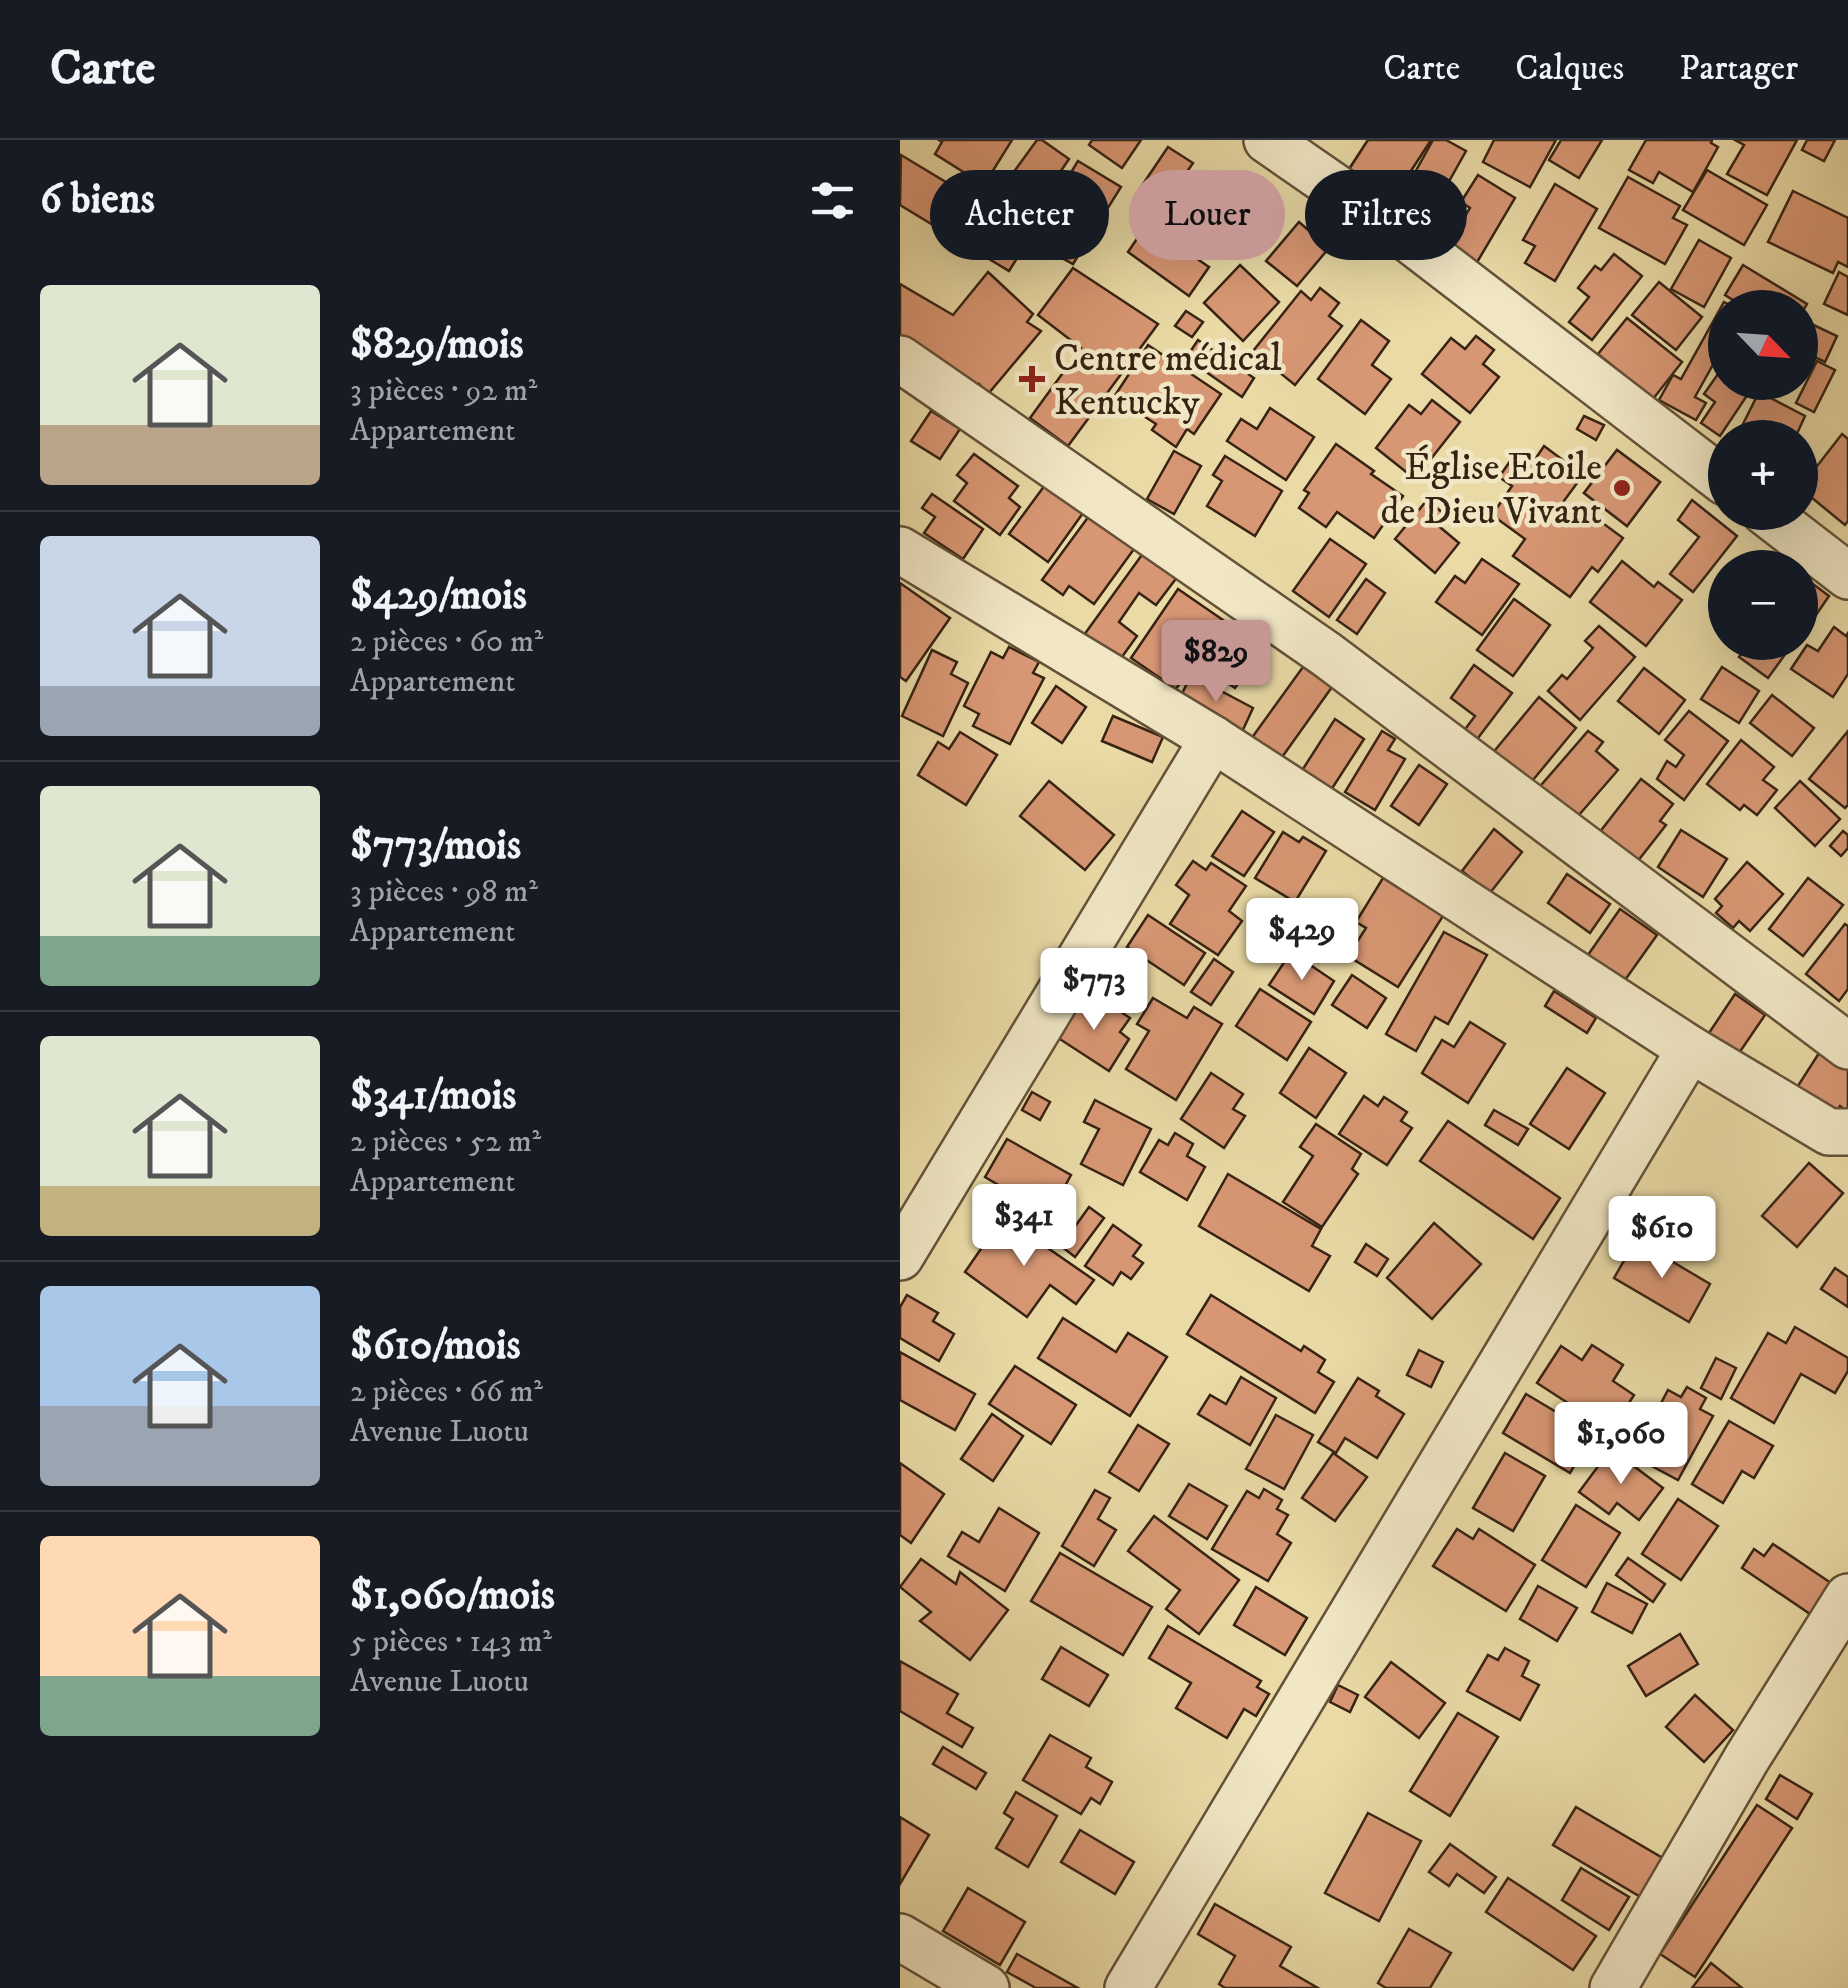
<!DOCTYPE html>
<html lang="fr">
<meta charset="utf-8">
<style>
:root{--surface:#171b24;--page:#20242c;--text:#f1f3f6;--muted:#9ea1a6;--line:#363941;--accent:#c59692}
body{margin:0;font-family:"IM FELL DW Pica",serif;background:var(--page);color:var(--text);height:100vh;display:flex;flex-direction:column;font-size:38px;white-space:nowrap}
*{box-sizing:border-box;margin:0}
p{font-size:32px;color:var(--muted)}
.icon{flex:none;width:55px;height:55px;fill:none;stroke:currentColor;stroke-width:2;stroke-linecap:round;stroke-linejoin:round}
.map{position:relative;flex:1;overflow:hidden}
.details{display:flex;flex-direction:column;background:var(--surface);width:900px}
.details>*{flex:none}
.top-card{position:absolute;left:30px;top:30px;width:768px;height:90px;display:flex;gap:20px}
.needle{width:65px;rotate:115deg}
.tools{position:absolute;left:808px;top:150px;display:grid;gap:20px}
.tools a{display:grid;place-items:center;width:110px;height:110px;border-radius:50%;background:var(--surface);box-shadow:0 10px 40px #0002;font-size:50px}
.price{position:absolute;translate:-50% -85px;padding:0 22px;border-radius:10px;background:#fff;color:#222;font-size:32px;line-height:65px;filter:drop-shadow(0 2px 5px #0008)}
.price::after{content:'';position:absolute;left:50%;top:60px;width:30px;height:22px;margin-left:-15px;background:inherit;clip-path:polygon(0 0,100% 0,50% 100%)}
.price.active{background:var(--accent);color:#111}
ul{padding:0;list-style:none}
li{display:flex;align-items:center;gap:30px;height:250px;padding:0 40px}
li+li{border-top:2px solid var(--line)}
li span{display:grid;place-items:center;flex:none;width:280px;height:200px;border-radius:10px;color:#555}
li>.icon{margin-inline-start:auto}
span .icon{width:120px;height:120px;fill:#fffc;stroke-width:1}
li b{font-size:42px}
h2{display:flex;justify-content:space-between;align-items:center;height:120px;padding:0 40px;font-size:42px}
.tag{padding:0 35px;border-radius:45px;background:var(--surface);box-shadow:0 10px 40px #0002;font-size:35px;line-height:90px}
.tag.active{background:var(--accent);color:#111}
header{display:flex;align-items:center;gap:60px;box-sizing:border-box;height:140px;padding:0 50px;background:var(--surface);border-bottom:2px solid var(--line)}
header strong{font-size:48px}
nav{display:flex;gap:55px;margin-inline-start:auto;font-size:35px}
main{display:flex;flex:1;min-height:0}
.map>svg:first-child{display:block}
.building{fill:#d89774;stroke:#372313;stroke-width:2.5}
.lines{fill:none;stroke-linecap:round;stroke-linejoin:round}
.minor-casing{stroke:#645138;stroke-width:50}
.minor{stroke:#f1e7c5;stroke-width:45}
.poi-dot{fill:#8f2418;stroke:#f1e7c5;stroke-width:4}
.labels{text-anchor:middle;stroke-width:9;stroke-linejoin:round;paint-order:stroke}
.poi-label{font-size:38px;fill:#372313;stroke:#f1e7c5;text-anchor:start}
</style>
<header>
<strong>Carte</strong>
<nav><a>Carte</a><a>Calques</a><a>Partager</a></nav>
</header>
<main>
<section class="details">
<h2>6 biens<svg class="icon" aria-label="filters" viewBox="0 0 24 24"><path d="M4 7h16M4 17h16"/><circle cx="9" cy="7" r="2"/><circle cx="15" cy="17" r="2"/></svg></h2>
<ul>
<li><span style="background:linear-gradient(#dfe7d0 70%,#b9a48a 0)"><svg class="icon" aria-label="home" viewBox="0 0 24 24"><path d="M3 11l9-7 9 7M6 9v11h12V9"/></svg></span><div><b>$829/mois</b><p>3 pièces · 92 m²</p><p>Appartement</p></div></li>
<li><span style="background:linear-gradient(#c9d6e8 75%,#9aa5b1 0)"><svg class="icon" aria-label="home" viewBox="0 0 24 24"><path d="M3 11l9-7 9 7M6 9v11h12V9"/></svg></span><div><b>$429/mois</b><p>2 pièces · 60 m²</p><p>Appartement</p></div></li>
<li><span style="background:linear-gradient(#dfe7d0 75%,#7fa58c 0)"><svg class="icon" aria-label="home" viewBox="0 0 24 24"><path d="M3 11l9-7 9 7M6 9v11h12V9"/></svg></span><div><b>$773/mois</b><p>3 pièces · 98 m²</p><p>Appartement</p></div></li>
<li><span style="background:linear-gradient(#dfe7d0 75%,#c2b280 0)"><svg class="icon" aria-label="home" viewBox="0 0 24 24"><path d="M3 11l9-7 9 7M6 9v11h12V9"/></svg></span><div><b>$341/mois</b><p>2 pièces · 52 m²</p><p>Appartement</p></div></li>
<li><span style="background:linear-gradient(#a9c7e8 60%,#9aa5b1 0)"><svg class="icon" aria-label="home" viewBox="0 0 24 24"><path d="M3 11l9-7 9 7M6 9v11h12V9"/></svg></span><div><b>$610/mois</b><p>2 pièces · 66 m²</p><p>Avenue Luotu</p></div></li>
<li><span style="background:linear-gradient(#ffd9b3 70%,#7fa58c 0)"><svg class="icon" aria-label="home" viewBox="0 0 24 24"><path d="M3 11l9-7 9 7M6 9v11h12V9"/></svg></span><div><b>$1,060/mois</b><p>5 pièces · 143 m²</p><p>Avenue Luotu</p></div></li>
</ul>
</section>
<div class="map">
<svg width="948" height="1848" viewBox="0 0 948 1848">
<rect width="100%" height="100%" fill="#e9daa6"/>
<filter id="stains"><feTurbulence type="fractalNoise" baseFrequency=".002" numOctaves="4"/><feColorMatrix values="0 0 0 0 .2 0 0 0 0 .09 0 0 0 0 .02 0 0 0 .5 -.17"/></filter>
<radialGradient id="worn" r=".72"><stop offset=".6" stop-color="#630" stop-opacity="0"/><stop offset="1" stop-color="#630" stop-opacity=".3"/></radialGradient>
<g class="building">
<polygon points="39,0 112,0 84,45 35,14 42,2"/>
<polygon points="137,0 142,0 169,19 137,66 105,44"/>
<polygon points="192,0 241,0 222,28 189,5"/>
<polygon points="468,0 531,0 488,66 444,37"/>
<polygon points="468,0 531,0 488,66 444,37"/>
<polygon points="533,0 546,0 566,11 543,52 513,36"/>
<polygon points="594,0 656,0 630,47 583,22"/>
<polygon points="661,0 702,0 679,38 649,20"/>
<polygon points="746,0 812,0 811,3 818,7 793,52 759,32 753,43 729,30"/>
<polygon points="835,0 897,0 867,55 827,34 844,5"/>
<polygon points="907,0 935,0 924,21 902,10"/>
<polygon points="268,7 293,23 282,39 299,50 277,84 235,56"/>
<polygon points="1,15 132,94 109,131 0,65"/>
<polygon points="178,21 221,47 173,124 134,103 140,94 135,91"/>
<polygon points="807,30 867,65 844,105 783,70"/>
<polygon points="578,35 615,58 576,124 547,106 570,68 561,62"/>
<polygon points="728,37 780,66 773,78 787,85 765,124 699,88"/>
<polygon points="655,44 697,69 655,141 625,123 635,106 623,100"/>
<polygon points="893,51 948,78 948,127 938,122 933,133 868,102"/>
<polygon points="399,82 429,108 397,146 366,121"/>
<polygon points="247,84 309,127 289,156 228,112"/>
<polygon points="799,100 831,118 804,167 771,149"/>
<polygon points="714,114 742,136 692,200 669,182 689,157 678,148 695,126 701,130"/>
<polygon points="340,125 379,162 343,201 304,163"/>
<polygon points="843,125 907,164 900,176 900,168 846,168 825,155"/>
<polygon points="173,128 258,184 168,306 130,278 181,208 138,175"/>
<polygon points="88,132 133,174 127,182 141,191 88,254 79,244 72,253 0,204 0,144 53,175"/>
<polygon points="939,132 948,137 948,175 924,164"/>
<polygon points="759,142 802,177 776,210 732,175"/>
<polygon points="420,148 439,163 429,176 442,186 395,245 353,211 401,151 411,160"/>
<polygon points="824,162 835,168 825,168 825,203 795,257 806,263 796,280 759,260 773,235 781,239"/>
<polygon points="286,171 303,182 292,197 275,186"/>
<polygon points="727,178 782,222 753,259 698,214"/>
<polygon points="461,180 489,201 472,225 491,239 465,274 418,239"/>
<polygon points="903,180 937,196 925,222 900,210 900,186"/>
<polygon points="576,196 594,210 583,224 599,237 570,273 522,234 551,198 565,209"/>
<polygon points="298,200 354,238 342,257 286,218"/>
<polygon points="248,205 321,254 294,294 287,289 276,307 252,290 256,284 214,257"/>
<polygon points="917,221 935,230 914,272 896,263"/>
<polygon points="825,224 825,242 856,242 820,296 801,283 815,262 804,254"/>
<polygon points="859,252 905,276 895,298 864,298 842,286"/>
<polygon points="532,260 560,282 515,339 476,308 509,265 521,274"/>
<polygon points="370,268 414,297 386,340 327,301 341,279 357,289"/>
<polygon points="31,271 60,289 40,319 11,301"/>
<polygon points="684,276 704,285 696,300 677,289"/>
<polygon points="942,294 948,299 948,381 945,385 900,348"/>
<polygon points="436,304 474,331 471,334 503,356 474,398 437,372 426,387 399,368 409,353 404,350"/>
<polygon points="644,306 683,335 658,369 669,378 678,365 723,398 698,432 692,427 670,457 613,416 625,399 592,375 612,346 599,337 616,313 632,324"/>
<polygon points="717,310 760,342 727,386 684,353"/>
<polygon points="717,310 760,342 727,386 684,353"/>
<polygon points="274,311 301,326 274,374 247,359"/>
<polygon points="74,314 118,346 109,358 120,367 100,395 54,361 67,343 57,335"/>
<polygon points="325,316 382,351 355,396 307,366 322,341 313,335"/>
<polygon points="145,345 183,373 148,422 109,394"/>
<polygon points="32,354 83,389 63,419 24,393 35,377 22,368"/>
<polygon points="527,360 543,373 535,383 559,403 535,433 495,399"/>
<polygon points="792,360 837,396 793,452 770,434 799,397 778,380"/>
<polygon points="189,376 234,409 194,464 169,446 163,455 142,440"/>
<polygon points="430,399 466,424 429,477 393,451"/>
<polygon points="244,412 278,436 256,465 239,453 219,482 237,496 219,521 184,495"/>
<polygon points="582,419 619,444 582,495 536,462 555,436 565,443"/>
<polygon points="722,421 754,447 758,442 782,460 746,506 690,462"/>
<polygon points="901,435 929,456 903,494 900,492"/>
<polygon points="466,439 485,453 457,494 437,480"/>
<polygon points="0,443 50,478 6,541 0,537"/>
<polygon points="278,449 323,480 276,549 231,518"/>
<polygon points="614,459 650,485 613,536 577,510"/>
<polygon points="699,486 735,517 680,580 648,551 662,535 667,539 693,508 685,501"/>
<polygon points="934,487 946,496 948,493 948,534 933,557 891,529 907,505 918,511"/>
<polygon points="329,494 358,515 335,548 306,528"/>
<polygon points="850,502 894,502 868,538 839,517"/>
<polygon points="109,507 139,522 133,533 144,538 110,604 73,586 79,574 64,566 91,512 103,518"/>
<polygon points="32,510 57,522 51,534 68,543 43,596 2,576"/>
<polygon points="574,525 612,553 572,606 560,596 575,576 551,558"/>
<polygon points="403,527 432,547 380,620 351,599"/>
<polygon points="822,527 859,551 839,583 801,559"/>
<polygon points="744,528 785,560 759,594 718,561"/>
<polygon points="291,535 353,568 341,594 278,562"/>
<polygon points="156,546 186,567 162,603 132,583"/>
<polygon points="872,555 914,588 892,616 850,583"/>
<polygon points="639,557 676,588 628,646 591,615"/>
<polygon points="789,571 828,601 784,660 757,639 767,621 776,627 784,615 765,600"/>
<polygon points="213,576 263,597 252,622 202,601"/>
<polygon points="435,579 464,599 431,650 401,632"/>
<polygon points="482,591 495,599 488,610 505,619 475,670 445,652"/>
<polygon points="688,591 703,602 696,611 718,630 672,683 636,651"/>
<polygon points="948,591 948,665 945,668 909,639"/>
<polygon points="60,592 97,615 66,665 18,635 38,602 49,609"/>
<polygon points="841,600 874,627 863,640 877,650 857,675 844,665 840,670 807,644"/>
<polygon points="519,625 547,644 519,685 491,666"/>
<polygon points="741,639 773,664 760,681 766,685 730,731 692,702"/>
<polygon points="149,641 214,695 185,730 120,676"/>
<polygon points="900,641 940,679 915,706 875,668"/>
<polygon points="342,671 374,692 344,736 312,716"/>
<polygon points="594,689 622,712 590,753 562,731"/>
<polygon points="781,690 827,719 803,757 758,727"/>
<polygon points="943,691 948,695 948,708 941,716 930,706"/>
<polygon points="383,692 399,702 403,697 426,711 395,762 355,738"/>
<polygon points="293,721 306,730 311,723 346,746 329,771 342,781 318,815 270,784 289,755 276,745"/>
<polygon points="847,722 883,754 850,791 839,781 833,788 816,773 822,766 815,759"/>
<polygon points="667,734 710,764 690,793 648,763"/>
<polygon points="483,738 543,776 498,847 448,816 466,788 456,782"/>
<polygon points="908,738 943,765 903,816 869,789"/>
<polygon points="409,766 438,781 418,822 389,807"/>
<polygon points="720,769 757,795 725,840 688,815"/>
<polygon points="248,775 305,813 284,845 227,807"/>
<polygon points="945,784 948,786 948,849 939,861 906,834"/>
<polygon points="544,792 587,815 548,884 535,877 516,911 486,894"/>
<polygon points="391,812 434,841 414,874 369,845"/>
<polygon points="314,819 333,832 311,865 291,852"/>
<polygon points="452,835 486,858 467,888 432,865"/>
<polygon points="360,849 411,882 387,920 336,886"/>
<polygon points="654,851 696,878 687,893 645,866"/>
<polygon points="835,854 865,875 837,916 807,896"/>
<polygon points="253,858 287,878 294,867 322,884 276,960 226,929 249,891 237,884"/>
<polygon points="205,861 230,878 220,892 229,899 209,931 152,894 173,862 195,876"/>
<polygon points="570,882 605,904 568,963 522,933 542,900 554,907"/>
<polygon points="409,908 446,933 416,978 380,953"/>
<polygon points="921,910 948,927 948,972 940,966 934,976 894,952"/>
<polygon points="667,928 705,953 669,1009 630,984"/>
<polygon points="311,933 343,954 333,969 345,976 324,1008 281,979"/>
<polygon points="132,952 150,962 140,980 122,970"/>
<polygon points="464,956 478,966 484,957 507,972 501,981 512,988 487,1025 439,994"/>
<polygon points="195,960 251,989 223,1045 181,1024 199,989 184,982"/>
<polygon points="594,970 628,989 618,1005 585,985"/>
<polygon points="548,981 660,1058 633,1099 520,1021"/>
<polygon points="416,984 461,1014 452,1029 458,1034 422,1087 383,1062 413,1016 400,1007"/>
<polygon points="275,993 293,1004 287,1016 305,1027 287,1060 240,1032 259,1000 268,1005"/>
<polygon points="107,999 171,1035 149,1075 85,1037"/>
<polygon points="909,1023 943,1053 897,1107 862,1076"/>
<polygon points="328,1034 421,1089 412,1106 430,1116 409,1151 299,1086"/>
<polygon points="189,1067 204,1078 175,1117 161,1106"/>
<polygon points="103,1077 194,1140 176,1164 150,1145 127,1177 65,1132"/>
<polygon points="534,1083 581,1124 532,1179 487,1138"/>
<polygon points="213,1085 241,1105 233,1116 243,1123 231,1139 221,1132 213,1145 185,1126"/>
<polygon points="736,1100 810,1144 789,1182 714,1138"/>
<polygon points="466,1104 488,1119 477,1136 455,1122"/>
<polygon points="935,1128 948,1137 948,1167 921,1149"/>
<polygon points="7,1155 38,1173 33,1181 54,1194 39,1221 0,1198 0,1167"/>
<polygon points="311,1155 401,1211 404,1206 425,1220 418,1232 434,1242 415,1273 287,1194"/>
<polygon points="163,1178 216,1212 228,1193 267,1217 230,1276 138,1218"/>
<polygon points="895,1187 948,1218 948,1231 935,1253 901,1234 874,1283 831,1258 868,1193 886,1203"/>
<polygon points="692,1205 723,1225 713,1241 734,1255 711,1291 637,1243 661,1206 682,1220"/>
<polygon points="519,1210 543,1222 531,1247 507,1235"/>
<polygon points="0,1212 75,1254 55,1290 0,1260"/>
<polygon points="816,1218 836,1228 821,1259 801,1248"/>
<polygon points="115,1226 176,1265 151,1304 89,1264"/>
<polygon points="341,1237 376,1258 350,1305 298,1274 310,1255 326,1264"/>
<polygon points="458,1238 479,1251 476,1256 504,1274 477,1318 445,1298 436,1313 418,1302"/>
<polygon points="787,1247 806,1258 800,1269 813,1276 778,1340 733,1316 768,1250 781,1257"/>
<polygon points="626,1254 693,1294 670,1333 603,1293"/>
<polygon points="92,1274 123,1296 93,1341 61,1319"/>
<polygon points="376,1275 413,1295 384,1349 346,1329"/>
<polygon points="829,1281 873,1306 854,1338 842,1331 823,1363 792,1344"/>
<polygon points="238,1285 269,1304 239,1351 209,1332"/>
<polygon points="711,1309 763,1348 739,1380 717,1363 709,1374 679,1352"/>
<polygon points="433,1313 467,1337 435,1381 402,1358"/>
<polygon points="605,1313 645,1336 613,1391 573,1368"/>
<polygon points="0,1323 44,1354 11,1403 0,1395"/>
<polygon points="289,1344 327,1366 307,1399 269,1376"/>
<polygon points="364,1349 382,1360 377,1369 388,1375 377,1394 391,1403 368,1441 312,1409 347,1351 359,1358"/>
<polygon points="195,1350 210,1358 198,1379 216,1390 194,1426 162,1406"/>
<polygon points="778,1359 818,1386 781,1440 742,1414"/>
<polygon points="676,1365 720,1393 686,1447 642,1420"/>
<polygon points="99,1368 139,1393 105,1451 48,1416 62,1392 79,1402"/>
<polygon points="254,1376 339,1440 299,1494 266,1469 280,1450 228,1411"/>
<polygon points="557,1389 573,1399 579,1389 635,1425 606,1471 533,1426"/>
<polygon points="873,1404 934,1445 913,1476 842,1428 854,1409 864,1416"/>
<polygon points="160,1413 252,1467 223,1515 131,1461"/>
<polygon points="728,1418 765,1444 753,1462 716,1435"/>
<polygon points="21,1419 56,1444 60,1432 108,1470 70,1520 20,1481 31,1472 0,1447"/>
<polygon points="707,1443 747,1464 732,1493 692,1472"/>
<polygon points="638,1446 677,1468 657,1501 620,1479"/>
<polygon points="356,1447 407,1478 385,1515 334,1485"/>
<polygon points="268,1486 361,1541 357,1547 369,1554 356,1576 344,1569 327,1598 276,1568 291,1543 249,1518"/>
<polygon points="780,1494 798,1524 746,1556 728,1526"/>
<polygon points="161,1507 208,1535 189,1566 142,1539"/>
<polygon points="605,1508 629,1521 622,1536 639,1545 620,1580 567,1551 588,1515 598,1520"/>
<polygon points="0,1521 58,1554 47,1573 73,1588 62,1607 0,1571"/>
<polygon points="491,1522 545,1563 519,1598 465,1557"/>
<polygon points="438,1545 458,1555 450,1572 430,1562"/>
<polygon points="795,1555 833,1590 804,1622 766,1587"/>
<polygon points="558,1573 598,1597 550,1676 510,1651"/>
<polygon points="150,1595 191,1618 186,1627 212,1642 200,1664 191,1658 181,1674 123,1640"/>
<polygon points="43,1607 86,1633 76,1649 33,1624"/>
<polygon points="880,1635 912,1654 897,1679 866,1659"/>
<polygon points="116,1652 157,1676 128,1727 96,1708 113,1679 104,1673"/>
<polygon points="857,1665 892,1688 795,1837 760,1814"/>
<polygon points="676,1667 766,1720 744,1759 653,1705"/>
<polygon points="468,1673 521,1701 479,1781 425,1753"/>
<polygon points="0,1677 29,1695 0,1744"/>
<polygon points="180,1690 234,1722 215,1754 161,1722"/>
<polygon points="550,1704 596,1737 584,1753 557,1734 549,1746 529,1732"/>
<polygon points="681,1728 729,1757 709,1790 662,1760"/>
<polygon points="608,1738 696,1796 673,1830 586,1772"/>
<polygon points="68,1748 125,1782 100,1825 43,1791"/>
<polygon points="315,1764 391,1807 380,1826 418,1848 325,1848 319,1844 335,1816 298,1794"/>
<polygon points="509,1789 551,1813 530,1848 486,1848 478,1843"/>
<polygon points="117,1814 178,1848 136,1848 107,1832"/>
<polygon points="811,1823 842,1848 792,1848"/>
</g>
<g class="lines">
<defs>
<g id="minor">
<polyline points="367,0 497,90 825,342"/>
<polyline points="0,219 426,514 948,906"/>
<polyline points="865,372 948,436"/>
<polyline points="0,410 313,599 790,909 929,992 948,992"/>
<polyline points="0,1117 313,599"/>
<polyline points="0,1797 86,1848"/>
<polyline points="228,1848 790,909"/>
<polyline points="713,1848 847,1618 948,1457"/>
</g>
</defs>
<use href="#minor" class="minor-casing"/>
<use href="#minor" class="minor"/>
</g>
<g class="poi-dot">
<path d="M127 224h10v10h10v10h-10v10h-10v-10h-10v-10h10z"/>
<circle cx="722" cy="348" r="10"/>
</g>
<g class="labels">
<g class="poi-label">
<text x="154" y="230">Centre médical<tspan x="154" dy="44">Kentucky</tspan></text>
<text x="702" y="339" text-anchor="end">Église Etoile<tspan x="702" dy="44">de Dieu Vivant</tspan></text>
</g>
</g>
<rect width="100%" height="100%" filter="url(#stains)"/>
<rect width="100%" height="100%" fill="url(#worn)"/>
</svg>
<div class="tools">
<a><svg class="needle" viewBox="-14 -14 28 28"><path d="M0-13l5 13h-10z" fill="#e53935"/><path d="M0 13l5-13h-10z" fill="#9ea1a6"/></svg></a>
<a>+</a>
<a>−</a>
</div>
<b class="price active" style="left:316px;top:565px">$829</b>
<b class="price" style="left:402px;top:843px">$429</b>
<b class="price" style="left:194px;top:893px">$773</b>
<b class="price" style="left:124px;top:1129px">$341</b>
<b class="price" style="left:762px;top:1141px">$610</b>
<b class="price" style="left:721px;top:1347px">$1,060</b>
<div class="top-card">
<a class="tag">Acheter</a>
<a class="tag active">Louer</a>
<a class="tag">Filtres</a>
</div>
</div>
</main>
